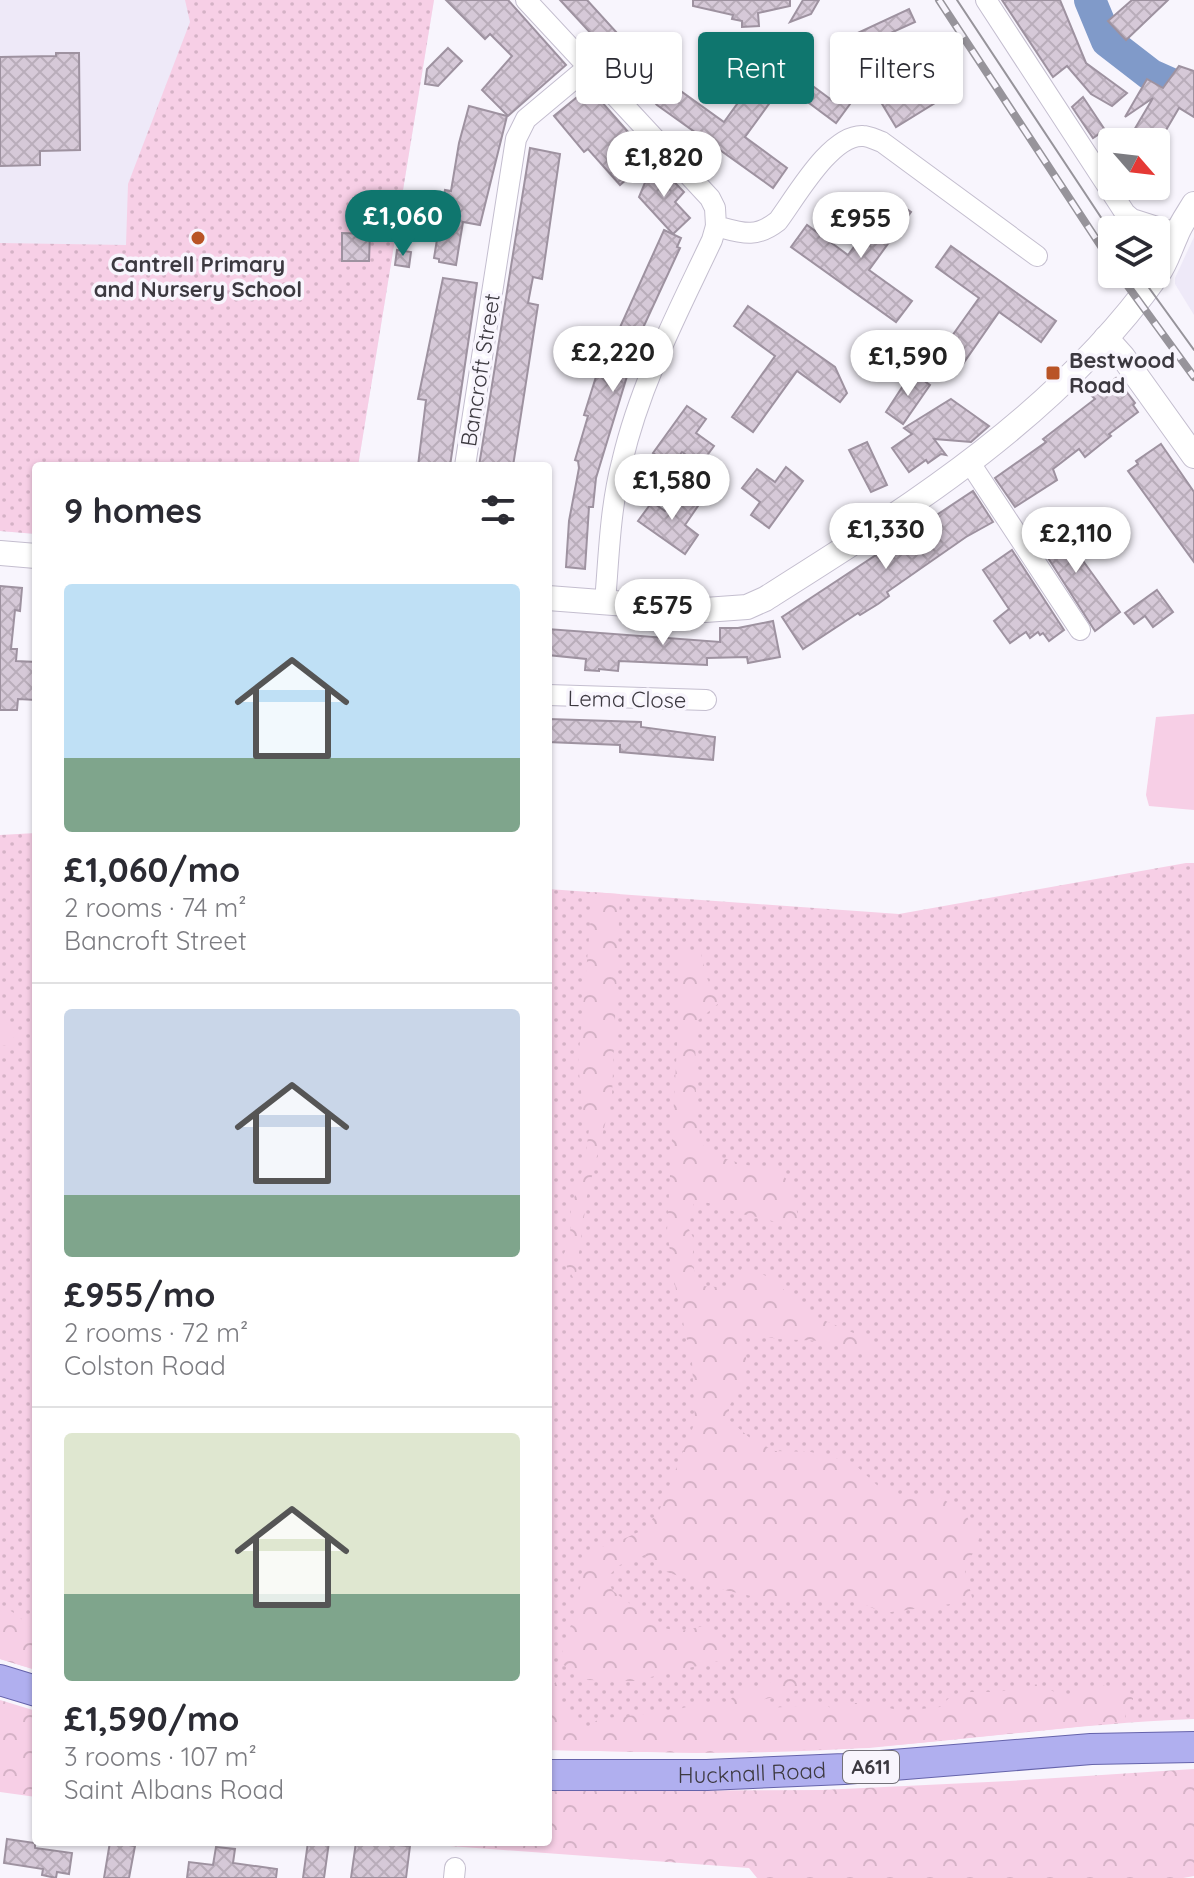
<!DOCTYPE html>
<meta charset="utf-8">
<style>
:root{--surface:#fff;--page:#f2f2f3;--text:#2b2b33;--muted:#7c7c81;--line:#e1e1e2;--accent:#0f766e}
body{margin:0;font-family:Quicksand,sans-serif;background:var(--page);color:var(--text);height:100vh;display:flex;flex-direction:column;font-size:30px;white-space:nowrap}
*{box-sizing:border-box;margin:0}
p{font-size:26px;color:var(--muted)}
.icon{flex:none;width:44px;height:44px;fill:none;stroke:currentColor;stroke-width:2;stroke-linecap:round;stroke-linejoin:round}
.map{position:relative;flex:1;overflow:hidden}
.details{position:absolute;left:32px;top:462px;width:520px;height:1384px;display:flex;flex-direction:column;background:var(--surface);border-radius:8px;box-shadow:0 2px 6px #0004}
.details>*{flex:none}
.top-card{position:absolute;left:576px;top:32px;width:498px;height:72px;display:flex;gap:16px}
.needle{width:52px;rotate:118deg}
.controls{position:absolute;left:1098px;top:128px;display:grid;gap:16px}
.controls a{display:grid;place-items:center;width:72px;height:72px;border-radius:8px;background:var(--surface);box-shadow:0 2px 6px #0004;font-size:40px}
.price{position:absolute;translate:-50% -68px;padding:0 18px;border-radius:28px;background:#fff;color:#222;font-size:26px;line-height:52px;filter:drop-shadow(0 2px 4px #0008)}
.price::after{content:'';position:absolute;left:50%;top:48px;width:24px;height:18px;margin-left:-12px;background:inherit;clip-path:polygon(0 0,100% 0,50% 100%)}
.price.current{background:var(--accent);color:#fff}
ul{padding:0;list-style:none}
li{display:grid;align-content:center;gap:16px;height:424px;padding:0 32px}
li+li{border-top:2px solid var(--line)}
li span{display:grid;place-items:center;height:248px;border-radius:8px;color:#555}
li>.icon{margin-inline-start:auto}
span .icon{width:144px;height:144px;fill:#fffc;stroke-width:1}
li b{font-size:34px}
h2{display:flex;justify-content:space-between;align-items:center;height:96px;padding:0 32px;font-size:34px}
.pill{padding:0 28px;border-radius:8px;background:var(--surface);box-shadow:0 2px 6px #0004;font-size:28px;line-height:72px}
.pill.current{background:var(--accent);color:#fff}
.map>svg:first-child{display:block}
.built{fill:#eee9f8}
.grass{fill:url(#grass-dots)}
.forest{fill:url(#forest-crowns)}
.pitch{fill:#f7cfe6}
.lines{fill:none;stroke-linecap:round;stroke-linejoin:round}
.river{stroke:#809ac9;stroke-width:32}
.building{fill:url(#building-cross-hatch);stroke:#9e92a0;stroke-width:2}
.minor-casing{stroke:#c4becf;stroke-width:22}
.tertiary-casing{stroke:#c4becf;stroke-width:26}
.primary-casing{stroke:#6563ab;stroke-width:32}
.minor{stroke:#fff;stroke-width:20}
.tertiary{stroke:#fff;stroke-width:24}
.primary{stroke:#b0afef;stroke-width:30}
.tram{stroke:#97949b;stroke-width:2}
.rail-casing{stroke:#97949b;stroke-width:8}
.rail{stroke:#f8f5fd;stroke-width:5;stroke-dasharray:15;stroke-linecap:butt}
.poi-dot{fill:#b95426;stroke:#f8f5fd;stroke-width:3}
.labels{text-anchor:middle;stroke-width:7;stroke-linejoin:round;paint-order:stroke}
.shield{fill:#f8f5fd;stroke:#747179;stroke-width:2}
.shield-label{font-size:20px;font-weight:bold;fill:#3c3940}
.poi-label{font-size:22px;font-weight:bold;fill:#3c3940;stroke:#f8f5fd}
.street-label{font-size:22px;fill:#3c3940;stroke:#f8f5fd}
</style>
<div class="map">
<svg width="1194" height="1878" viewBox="0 0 1194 1878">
<defs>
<pattern id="grass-dots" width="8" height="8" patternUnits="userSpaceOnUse" patternTransform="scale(2)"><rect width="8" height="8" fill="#f7cfe6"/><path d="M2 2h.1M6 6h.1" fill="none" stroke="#d5b2c6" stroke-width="1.8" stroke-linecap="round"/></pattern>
<pattern id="forest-crowns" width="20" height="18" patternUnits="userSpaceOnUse" patternTransform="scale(2)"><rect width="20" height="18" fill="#f7cfe6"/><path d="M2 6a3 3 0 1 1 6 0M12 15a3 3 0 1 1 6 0" fill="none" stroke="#d5b2c6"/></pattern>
<pattern id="building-cross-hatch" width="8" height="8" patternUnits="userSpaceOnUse" patternTransform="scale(2)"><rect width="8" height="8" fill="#d6c9d8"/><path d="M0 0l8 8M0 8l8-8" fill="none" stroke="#b9adba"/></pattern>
</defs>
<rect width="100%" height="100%" fill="#f8f5fd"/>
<g class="built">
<polygon points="0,0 434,0 358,466 36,466 36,534 0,531"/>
<polygon points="1194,237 1194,315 1175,284 1175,278"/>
</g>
<g class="grass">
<polygon points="185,0 434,0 358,466 36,466 36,534 0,531 0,243 126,245 128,184 190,22"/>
<polygon points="36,833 36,1670 0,1659 0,835"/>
<path d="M1186 863H1194V1719C1086 1723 979 1739 872 1747 764 1756 656 1752 548 1750V889L899 914Z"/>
</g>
<g class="forest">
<polygon points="593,892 620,894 612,1096 587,1196 575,1281 562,1258 570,1240 571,1209 585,1160 589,1129 583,1109 578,1064"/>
<path d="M682 953H701L706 976 719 1003 695 1023 696 1099 701 1144 716 1156 746 1165 776 1170 791 1183 799 1221 784 1226C771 1219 761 1218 746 1215 728 1211 714 1202 695 1201L686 1224 694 1239 692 1265 701 1286 732 1288 742 1268 756 1271 774 1280 807 1313 870 1340 875 1355 849 1350 823 1341 777 1339 756 1334 742 1338V1347L747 1361 742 1386 729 1406V1420L750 1438 775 1451 811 1452 852 1462 878 1486 905 1498 935 1494 965 1513 979 1539 965 1571 973 1601 884 1613 852 1599 784 1601 751 1596 711 1587 664 1571 645 1555 620 1565 606 1578 613 1591 663 1628 681 1631 704 1626 724 1638 731 1658 634 1681 587 1680 559 1662 578 1603 585 1552 617 1542 643 1530 659 1511 695 1422 692 1362 676 1290 667 1231Z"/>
<polygon points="0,1022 13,1025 16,1033 10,1045 0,1046"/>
<polygon points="0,1604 17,1615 36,1632 36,1670 0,1659"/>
<path d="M787 1679H800L801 1689 758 1701 770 1708 825 1704 832 1709C860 1696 875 1708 902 1710 914 1710 928 1708 940 1707L951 1696 971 1692H998L1038 1684 1059 1694 1074 1696 1077 1690C1100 1682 1112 1685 1133 1698V1703L1127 1709 1124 1722 869 1748 697 1753 548 1750V1689L556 1682 564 1710 577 1717 579 1723 586 1728 599 1719 672 1711 690 1706H723C740 1688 763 1683 787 1679Z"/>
<polygon points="0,1700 36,1711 36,1797 0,1792"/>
<polygon points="1194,1769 1194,1876 1183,1878 757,1878 749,1868 396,1842 548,1842 548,1791 822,1790 1009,1781"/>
</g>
<polygon class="pitch" points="1194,714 1194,810 1149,806 1146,795 1156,717"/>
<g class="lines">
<polyline class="river" points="1090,0 1107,41 1151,75 1194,94"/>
</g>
<g class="building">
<polygon points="446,0 508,0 566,65 508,116 482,90 512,56 490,34 485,39"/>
<polygon points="560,0 587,0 677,99 682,92 724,122 766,64 787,79 745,137 787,168 773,188 657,105"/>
<polygon points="693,0 790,0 790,6 758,13 759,26 742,27 742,21 732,19 733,15 693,6"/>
<polygon points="803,0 819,0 811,14 790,22"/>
<polygon points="1002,0 1060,0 1086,63 1127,93 1112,106 1091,94 1067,66 1053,77"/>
<polygon points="1132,0 1168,0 1126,40 1108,21"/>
<polygon points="909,9 915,22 840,56 834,44"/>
<polygon points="923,39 926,45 934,40 961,87 896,127 864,74"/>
<polygon points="448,48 462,61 438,86 425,84 427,69"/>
<polygon points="56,53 79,53 80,150 40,151 40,165 0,166 0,57 56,56"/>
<polygon points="1179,66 1194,71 1194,117 1179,108 1159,142 1127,142 1153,98 1125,117 1147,79 1163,88"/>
<polygon points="806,81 833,101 841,91 853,100 836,123 797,94"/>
<polygon points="587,89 591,94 593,92 651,158 620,185 588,149 584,152 554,116"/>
<polygon points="1083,97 1105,130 1093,138 1072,107"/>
<polygon points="469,106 507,116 480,225 463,222 456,265 439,262 439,259 434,258 445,190 451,191 459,143"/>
<polygon points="530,148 560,154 542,279 533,277 528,303 538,305 513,466 479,466"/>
<polygon points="654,161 684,192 675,202 690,218 673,234 639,197"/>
<polygon points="890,197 911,212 869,270 912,301 896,322 791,247 807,225 848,255"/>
<polygon points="664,230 681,238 677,247 680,248 636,343 643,346 630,374 628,373 596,478 593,507 589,507 585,569 566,567 569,521 579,468 578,461 575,460 588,416 584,415 600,364 603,365"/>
<polygon points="342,233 370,234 369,261 342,261"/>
<polygon points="951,246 1056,321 1041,342 999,312 958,371 937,357 979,298 936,267"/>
<polygon points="397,250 411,252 409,267 395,265"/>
<polygon points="443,278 477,283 450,466 418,466 426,400 418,399"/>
<polygon points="748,306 835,367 847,393 840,402 797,371 753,432 732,417 775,356 734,326"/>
<polygon points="912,372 930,385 903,424 886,412"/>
<polygon points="1116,378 1135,403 1133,405 1138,412 1109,434 1111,436 1085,457 1079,449 1053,469 1057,480 1015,507 995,478 1046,442 1043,439 1095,399 1092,396"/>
<polygon points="951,399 989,426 971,442 934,439 946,455 941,454 928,463 926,460 909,472 892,448 912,434 904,428"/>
<polygon points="687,406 706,419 696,433 714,446 700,465 682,452 671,466 653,453"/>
<polygon points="867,442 887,485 871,492 849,450"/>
<polygon points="1161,444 1194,492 1194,562 1128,471 1138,464 1136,461"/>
<polygon points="786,467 803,481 769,528 751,515 760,502 742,488 757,469 775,482"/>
<polygon points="973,491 993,522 966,537 887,592 889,596 878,604 860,615 858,613 803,649 782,617"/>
<polygon points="679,492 698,506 685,525 698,535 685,554 638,521 652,502 665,511"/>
<polygon points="1052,518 1120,612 1095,631 1032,533"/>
<polygon points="1012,550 1064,630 1049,641 1043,633 1040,635 1038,632 1030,638 1026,632 1010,643 994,621 1009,609 983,570"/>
<polygon points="0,586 22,588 20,611 15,610 11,649 17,649 16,661 36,662 36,700 18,699 17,710 0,710"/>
<polygon points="1157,590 1173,612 1153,627 1145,616 1134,624 1125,613"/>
<polygon points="773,621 780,657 748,663 747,657 707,658 707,665 619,661 618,671 599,669 599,671 585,670 586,659 548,655 548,629 720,642 720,628 738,628"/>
<polygon points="548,719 641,722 641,727 715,737 713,760 620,752 620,745 548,742"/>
<polygon points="7,1839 35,1843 35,1848 72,1853 69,1874 57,1872 56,1878 42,1875 43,1869 4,1863"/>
<polygon points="110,1842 135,1846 129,1878 104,1878"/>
<polygon points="308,1842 329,1842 324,1878 303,1878"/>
<polygon points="356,1842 410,1846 406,1878 351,1878"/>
<polygon points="216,1847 235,1849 233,1863 277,1869 276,1878 187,1878 189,1862 213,1865"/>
</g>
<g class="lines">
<defs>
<g id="minor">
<path d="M526 0 710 198 715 208 716 226C742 233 755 239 778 221 796 197 831 134 863 136 869 136 876 140 882 142L1037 256"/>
<polyline points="986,0 1125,213 1132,219 1176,233"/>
<polyline points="970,463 1080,630"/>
<polyline points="465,466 516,139 526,119 587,68"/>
<path d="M605 602C609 555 610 508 622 462 640 384 678 312 712 240L716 226"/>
<polyline points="548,695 706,700"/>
<polyline points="454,1878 455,1868"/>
</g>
<g id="tertiary">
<polyline points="1106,338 1123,357 1194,456"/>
<polyline points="0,553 36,556"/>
<path d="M548 598 705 610 747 607 765 599C909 508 1057 416 1158 274 1166 263 1170 249 1176 236 1180 225 1188 214 1194 204"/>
</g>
<g id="primary">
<polyline points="0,1680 36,1691"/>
<path id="s1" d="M548 1775H707L844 1769 1091 1749 1194 1747"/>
</g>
</defs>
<use href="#minor" class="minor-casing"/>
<use href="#tertiary" class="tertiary-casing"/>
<use href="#primary" class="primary-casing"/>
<use href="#minor" class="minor"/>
<use href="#tertiary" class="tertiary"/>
<use href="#primary" class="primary"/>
<g class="tram">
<polyline points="957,0 1112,234"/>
<polyline points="1139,274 1194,350"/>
</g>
<defs>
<g id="rail">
<polyline points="939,0 1112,263"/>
<polyline points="1119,274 1194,377"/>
</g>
</defs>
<use href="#rail" class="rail-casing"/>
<use href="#rail" class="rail"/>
</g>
<g class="poi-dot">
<circle cx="198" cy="238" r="8"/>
<rect x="1045" y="365" width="16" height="16" rx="4"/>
</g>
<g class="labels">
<rect class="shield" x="843" y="1751" width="56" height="32" rx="6"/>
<g class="shield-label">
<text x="871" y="1774">A611</text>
</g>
<g class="poi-label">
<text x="198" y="272">Cantrell Primary<tspan x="198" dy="25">and Nursery School</tspan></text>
<text x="1069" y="368" text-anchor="start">Bestwood<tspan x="1069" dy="25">Road</tspan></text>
</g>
<g class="street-label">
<text transform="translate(480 370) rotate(-81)" y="8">Bancroft Street</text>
<text transform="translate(627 699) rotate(1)" y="8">Lema Close</text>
<text dy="8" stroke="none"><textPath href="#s1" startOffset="204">Hucknall Road</textPath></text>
</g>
</g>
</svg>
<div class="controls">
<a><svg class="needle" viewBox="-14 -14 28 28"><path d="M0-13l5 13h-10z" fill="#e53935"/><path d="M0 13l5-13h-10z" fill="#7c7c81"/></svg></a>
<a><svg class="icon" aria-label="layers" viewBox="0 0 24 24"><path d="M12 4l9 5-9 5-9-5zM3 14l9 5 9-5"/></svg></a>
</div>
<b class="price" style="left:664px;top:199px">£1,820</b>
<b class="price current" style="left:403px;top:258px">£1,060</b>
<b class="price" style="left:861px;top:260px">£955</b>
<b class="price" style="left:613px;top:394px">£2,220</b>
<b class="price" style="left:908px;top:398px">£1,590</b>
<b class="price" style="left:672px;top:522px">£1,580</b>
<b class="price" style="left:886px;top:571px">£1,330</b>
<b class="price" style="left:1076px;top:575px">£2,110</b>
<b class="price" style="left:663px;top:647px">£575</b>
<div class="top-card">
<a class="pill">Buy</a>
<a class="pill current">Rent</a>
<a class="pill">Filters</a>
</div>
<section class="details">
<h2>9 homes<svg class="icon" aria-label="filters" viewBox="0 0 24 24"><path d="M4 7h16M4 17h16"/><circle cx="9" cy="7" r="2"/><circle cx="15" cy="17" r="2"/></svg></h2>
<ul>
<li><span style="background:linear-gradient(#bfe0f5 70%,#7fa58c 0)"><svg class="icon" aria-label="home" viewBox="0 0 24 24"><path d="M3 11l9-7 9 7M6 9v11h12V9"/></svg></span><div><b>£1,060/mo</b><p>2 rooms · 74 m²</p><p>Bancroft Street</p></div></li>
<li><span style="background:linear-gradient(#c9d6e8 75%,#7fa58c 0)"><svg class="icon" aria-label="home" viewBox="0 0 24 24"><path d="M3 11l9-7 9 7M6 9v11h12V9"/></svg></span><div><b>£955/mo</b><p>2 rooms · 72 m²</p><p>Colston Road</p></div></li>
<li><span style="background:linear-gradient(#dfe7d0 65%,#7fa58c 0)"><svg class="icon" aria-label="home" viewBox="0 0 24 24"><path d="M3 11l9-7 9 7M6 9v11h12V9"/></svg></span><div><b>£1,590/mo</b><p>3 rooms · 107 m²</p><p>Saint Albans Road</p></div></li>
</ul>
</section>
</div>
